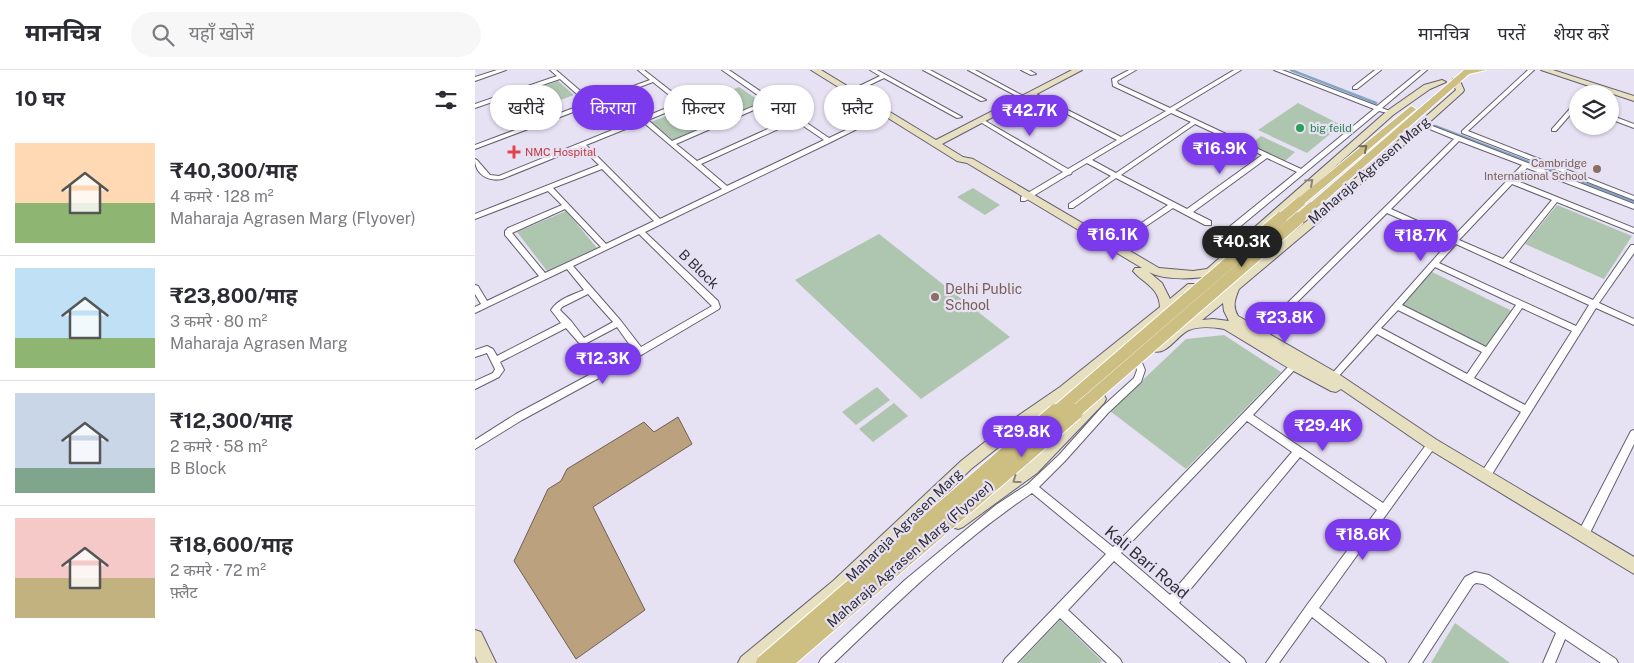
<!DOCTYPE html>
<html lang="hi">
<meta charset="utf-8">
<style>
:root{--surface:#fff;--page:#f7f7f7;--text:#2b2b33;--muted:#7c7c81;--line:#e1e1e2;--accent:#7c3aed}
body{margin:0;font-family:"Public Sans","Noto Sans Devanagari",sans-serif;background:var(--page);color:var(--text);height:100vh;display:flex;flex-direction:column;font-size:19px;white-space:nowrap}
*{box-sizing:border-box;margin:0}
p{font-size:16px;color:var(--muted)}
.icon{flex:none;width:28px;height:28px;fill:none;stroke:currentColor;stroke-width:2;stroke-linecap:round;stroke-linejoin:round}
.map{position:relative;flex:1;overflow:hidden}
.drawer{display:flex;flex-direction:column;background:var(--surface);width:475px}
.drawer>*{flex:none}
.top-card{position:absolute;left:15px;top:15px;width:475px;height:45px;display:flex;gap:10px}
.controls{position:absolute;left:1094px;top:15px;display:grid;gap:10px}
.controls a{display:grid;place-items:center;width:50px;height:50px;border-radius:50%;background:var(--surface);box-shadow:0 1px 4px #0004;font-size:25px}
.price{position:absolute;translate:-50% -42px;padding:0 11px;border-radius:18px;background:var(--accent);color:#fff;font-size:16px;line-height:32px;filter:drop-shadow(0 1px 2px #0008)}
.price::after{content:'';position:absolute;left:50%;top:30px;width:15px;height:11px;margin-left:-8px;background:inherit;clip-path:polygon(0 0,100% 0,50% 100%)}
.price.on{background:#222;color:#fff}
ul{padding:0;list-style:none}
li{display:flex;align-items:center;gap:15px;height:125px;padding:0 15px}
li+li{border-top:1px solid var(--line)}
li span{display:grid;place-items:center;flex:none;width:140px;height:100px;border-radius:0px;color:#555}
li>.icon{margin-inline-start:auto}
span .icon{width:60px;height:60px;fill:#fffc;stroke-width:1}
li b{font-size:21px}
h2{display:flex;justify-content:space-between;align-items:center;height:60px;padding:0 15px;font-size:21px}
.chip{padding:0 18px;border-radius:22px;background:var(--surface);box-shadow:0 1px 4px #0004;font-size:18px;line-height:45px}
.chip.on{background:var(--accent);color:#fff}
header{display:flex;align-items:center;gap:30px;box-sizing:border-box;height:70px;padding:0 25px;background:var(--surface);border-bottom:1px solid var(--line)}
header strong{font-size:24px}
nav{display:flex;gap:28px;margin-inline-start:auto;font-size:18px}
.search{width:350px;height:45px;background:var(--page);display:flex;align-items:center;gap:12px;box-sizing:border-box;padding:0 18px;border-radius:28px;color:var(--muted);font-size:19px}
main{display:flex;flex:1;min-height:0}
.map>svg:first-child{display:block}
.green{fill:#aec6af}
.lines{fill:none;stroke-linecap:round;stroke-linejoin:round}
.stream{stroke:#84a6c4;stroke-width:2.5}
.building{fill:#bca17e;stroke:#6d6153}
.street-casing{stroke:#645f6f;stroke-width:2}
.secondary-casing{stroke:#645f6f;stroke-width:2}
.primary-casing{stroke:#fff;stroke-width:2}
.street{fill:#fff;fill-rule:evenodd}
.secondary{fill:#e6dfc0;fill-rule:evenodd}
.primary{fill:#cdbe81;fill-rule:evenodd}
.primary-bridge-far2-casing{stroke:#fff;stroke-width:11;stroke-linecap:butt}
.primary-bridge-far1-casing{stroke:#fff;stroke-width:14;stroke-linecap:butt}
.primary-bridge-casing{stroke:#fff;stroke-width:18;stroke-linecap:butt}
.primary-bridge-far2{stroke:#cdbe81;stroke-width:10}
.primary-bridge-far1{stroke:#cdbe81;stroke-width:12}
.primary-bridge{stroke:#cdbe81;stroke-width:16}
.oneway{stroke:#776f57}
.oneway2{stroke:#8b867a}
.leisure-dot{fill:#2e9e5b;stroke:#e7e1f4;stroke-width:2}
.health-dot{fill:#e0444e;stroke:#e7e1f4;stroke-width:2}
.education-dot{fill:#8d6e63;stroke:#e7e1f4;stroke-width:2}
.labels{text-anchor:middle;stroke-width:4.5;stroke-linejoin:round;paint-order:stroke}
.far-leisure-label{font-size:11px;fill:#27864d;stroke:#e7e1f4;text-anchor:start}
.far-health-label{font-size:11px;fill:#be3a42;stroke:#e7e1f4;text-anchor:start}
.far-education-label{font-size:11px;fill:#785e54;stroke:#e7e1f4;text-anchor:end}
.street-label{font-size:14px;fill:#302e35;stroke:#e7e1f4}
.education-label{font-size:14px;fill:#785e54;stroke:#e7e1f4;text-anchor:start}
.near-street-label{font-size:16px;fill:#302e35;stroke:#e7e1f4}
</style>
<header>
<strong>मानचित्र</strong>
<div class="search"><svg class="icon" aria-label="search" viewBox="0 0 24 24"><circle cx="10" cy="10" r="6"/><path d="M15 15l6 6"/></svg>यहाँ खोजें</div>
<nav><a>मानचित्र</a><a>परतें</a><a>शेयर करें</a></nav>
</header>
<main>
<section class="drawer">
<h2>10 घर<svg class="icon" aria-label="filters" viewBox="0 0 24 24"><path d="M4 7h16M4 17h16"/><circle cx="9" cy="7" r="2"/><circle cx="15" cy="17" r="2"/></svg></h2>
<ul>
<li><span style="background:linear-gradient(#ffd9b3 60%,#8fb573 0)"><svg class="icon" aria-label="home" viewBox="0 0 24 24"><path d="M3 11l9-7 9 7M6 9v11h12V9"/></svg></span><div><b>₹40,300/माह</b><p>4 कमरे · 128 m²</p><p>Maharaja Agrasen Marg (Flyover)</p></div></li>
<li><span style="background:linear-gradient(#bfe0f5 70%,#8fb573 0)"><svg class="icon" aria-label="home" viewBox="0 0 24 24"><path d="M3 11l9-7 9 7M6 9v11h12V9"/></svg></span><div><b>₹23,800/माह</b><p>3 कमरे · 80 m²</p><p>Maharaja Agrasen Marg</p></div></li>
<li><span style="background:linear-gradient(#c9d6e8 75%,#7fa58c 0)"><svg class="icon" aria-label="home" viewBox="0 0 24 24"><path d="M3 11l9-7 9 7M6 9v11h12V9"/></svg></span><div><b>₹12,300/माह</b><p>2 कमरे · 58 m²</p><p>B Block</p></div></li>
<li><span style="background:linear-gradient(#f6c9c9 60%,#c2b280 0)"><svg class="icon" aria-label="home" viewBox="0 0 24 24"><path d="M3 11l9-7 9 7M6 9v11h12V9"/></svg></span><div><b>₹18,600/माह</b><p>2 कमरे · 72 m²</p><p>फ़्लैट</p></div></li>
</ul>
</section>
<div class="map">
<svg width="1159" height="593" viewBox="0 0 1159 593">
<rect width="100%" height="100%" fill="#e7e1f4"/>
<g class="green">
<polygon points="83,11 99,25 34,49 19,33"/>
<polygon points="264,17 286,32 198,70 176,52"/>
<polygon points="823,33 866,55 832,83 783,60"/>
<polygon points="786,66 820,82 810,91 775,75"/>
<polygon points="498,118 525,135 510,145 482,127"/>
<polygon points="1082,135 1157,166 1129,209 1050,174"/>
<polygon points="91,141 122,178 72,201 42,162"/>
<polygon points="404,164 535,267 446,329 320,210"/>
<polygon points="957,202 1037,241 1008,280 926,236"/>
<polygon points="749,265 806,302 711,399 635,341 711,269"/>
<polygon points="402,317 415,330 381,355 367,342"/>
<polygon points="419,333 433,346 398,372 384,359"/>
<polygon points="585,550 627,591 625,593 544,593"/>
<polygon points="980,553 1035,593 956,593"/>
</g>
<g class="lines">
<g class="stream">
<polyline points="816,0 901,33"/>
<polyline points="960,56 1159,132"/>
</g>
</g>
<polygon class="building" points="203,347 217,374 118,437 170,540 101,589 39,491 73,419 86,411 92,399 169,352 179,362"/>
<g class="lines">
<defs>
<g id="street">
<polygon points="22,0 31,0 0,11 0,7"/>
<path d="M75 0H81L117 31 175 10 163 0H169L210 32 209 35 173 50 197 71 291 31 247 0H254L354 68 409 42 414 43 356 72 170 162 243 231 245 237 244 239 168 284 47 350 0 379V370L41 344 159 281 142 257 108 275 105 274 91 258 25 292 29 300 24 307 0 319V311L18 303 20 299 12 283 0 287V280L12 276 18 279 22 286 86 253 76 240C83 229 97 225 109 220L92 199 0 243V237L6 234 0 224V215L3 216 12 231 64 206 30 165V161L33 158 87 135 73 121 0 149V144L124 95 106 77 27 109C13 112 0 104 0 89L2 90 15 105 24 106 204 33 178 12 0 79V75L112 33 85 9 0 38V34L82 6ZM295 33 317 48 222 91 201 74ZM321 51 349 70 252 116 226 94ZM168 52 247 119 185 149 111 75ZM127 99 179 151 131 174 78 118ZM90 139 126 177 70 203 37 163ZM164 164 237 236 166 277 146 251 98 196ZM113 224 138 252 109 268 96 251 85 240 87 237Z"/>
<polygon points="395,0 402,0 487,47 482,48 409,8 378,23 374,23 374,21 405,6"/>
<polygon points="448,0 455,0 511,30 506,31"/>
<polygon points="493,0 500,0 552,28 547,29"/>
<polygon points="546,0 554,0 561,4 556,5"/>
<path d="M654 0H661L642 11 643 14 695 38 759 0H766L700 40 826 99 899 39 799 0H807L902 36 946 0H952L907 38 917 42V44L904 41 755 165 764 179 760 181H757L747 164 748 162 822 102 792 88 718 142 736 151V155H730L698 138 649 171 645 169 646 167 693 135 641 108 598 138H594V134L636 106 612 93 597 102 596 104 593 105 550 131H546V127L588 102 502 50 507 49 593 99 642 70 554 24 559 23 646 67 691 41 638 16 637 9ZM696 43 716 52 641 103 617 90ZM720 54 787 85 712 139 646 105Z"/>
<polygon points="900,0 906,0 882,19 878,19 878,17"/>
<polygon points="1053,0 1059,0 993,61 1159,126 1159,130 987,63 987,61"/>
<polygon points="1118,15 1123,16 1116,24 1109,24"/>
<polygon points="1102,32 1102,37 1081,61 1077,61 1077,59 1100,33"/>
<polygon points="1135,45 1159,54 1159,58 1135,49"/>
<path d="M947 52 1159 134V139L1052 98 1040 110 1159 158V163L1082 132 1034 192 1118 230 1156 175H1159V183L1124 233 1159 249V255L1121 238 1014 409 1010 410 1006 409 1005 406 1006 403 1046 342 902 264 861 309H855L854 307 975 171 912 143 784 270H778L777 268 979 69 945 55V53ZM984 71 1047 95 978 167 916 139ZM1037 114 1077 130 1028 189 984 170ZM981 174 1114 235 1101 256 964 193ZM960 197 1041 235 1011 277 927 235ZM1047 238 1097 261 1050 335 999 308ZM923 240 1007 282 992 304 906 258Z"/>
<path d="M663 289 666 290 670 300 666 312 633 343 590 391 564 417 638 477 816 294H822L823 296 778 345 908 433 954 371 957 370 960 371 962 374 960 377 844 538 909 589 911 593H895L837 547 804 593H791L832 535 902 440 825 387 704 533 769 589 771 593H756L639 491 593 540 645 589 647 593H632L585 548 542 593H528L530 589 631 484 557 423C485 471 421 534 359 593H344L346 589 430 510 521 435 553 414 584 385 627 337 659 308 662 300 659 292 660 290ZM772 351 817 382 695 525 646 483Z"/>
<polygon points="1159,360 1159,374 1112,469 1108,470 1104,469 1103,465 1104,461 1156,361"/>
<polygon points="1000,502 1014,505 1141,589 1143,593 1126,593 1090,569 1080,593 1068,593 1081,563 1008,514 1001,513 998,515 947,593 934,593 990,507"/>
</g>
<g id="secondary">
<path d="M336 0H346L461 70 597 0H607L467 74 488 87 498 89 684 198 718 201 732 199 912 41 949 15 967 10 971 12 955 19 918 45 739 205C723 209 689 211 674 202L687 213 695 229 713 214H721L723 217 595 325 550 356 496 399 370 523 285 593H263L266 587 358 511 486 391 540 348 585 317 685 237C684 217 669 214 658 201L660 198H667L492 93 482 91Z"/>
<polygon points="1066,0 1078,0 1159,26 1159,31"/>
<path d="M978 9H984L989 20 988 22 840 155 764 219C760 229 757 236 763 246L862 303 962 370 1159 487V504L952 378 866 319 861 322 856 321 815 299 749 259C739 257 724 256 714 260 702 265 692 286 678 281L676 278 833 150 981 20 977 11ZM748 233 749 241 754 251 738 249 727 250Z"/>
<polygon points="624,324 629,325 631,329 629,333 562,403 488,457 483,459 478,457 476,452 478,447 552,395 619,325"/>
<polygon points="0,560 6,562 21,593 3,593 0,586"/>
</g>
<g id="primary">
<polygon points="989,0 1011,0 994,4 841,139 833,139 831,137 833,135"/>
<polygon points="936,36 941,39 939,41 829,134 821,134 820,132 821,130"/>
</g>
</defs>
<use href="#street" class="street-casing"/>
<use href="#secondary" class="secondary-casing"/>
<use href="#primary" class="primary-casing"/>
<use href="#street" class="street"/>
<use href="#secondary" class="secondary"/>
<use href="#primary" class="primary"/>
<defs>
<g id="primary-bridge-far2">
<polyline points="804,150 825,132"/>
<polyline points="822,150 837,137"/>
</g>
<g id="primary-bridge-far1">
<polyline points="580,343 806,148"/>
<polyline points="599,343 824,148"/>
</g>
<g id="primary-bridge">
<polyline points="289,593 581,342"/>
<polyline points="309,593 600,342"/>
</g>
</defs>
<use href="#primary-bridge-far2" class="primary-bridge-far2-casing"/>
<use href="#primary-bridge-far1" class="primary-bridge-far1-casing"/>
<use href="#primary-bridge" class="primary-bridge-casing"/>
<use href="#primary-bridge-far2" class="primary-bridge-far2"/>
<use href="#primary-bridge-far1" class="primary-bridge-far1"/>
<use href="#primary-bridge" class="primary-bridge"/>
</g>
<defs><path id="oneway-chevron" d="M-2-3.5L2.5 0L-2 3.5" fill="none" stroke-width="1.6" stroke-linecap="round" stroke-linejoin="round" transform="scale(1.25)"/></defs>
<use class="oneway" href="#oneway-chevron" transform="translate(889 78) rotate(-40)"/>
<g class="oneway2">
<use href="#oneway-chevron" transform="translate(835 112) rotate(-42)"/>
<use href="#oneway-chevron" transform="translate(541 410) rotate(144)"/>
</g>
<circle class="leisure-dot" cx="825" cy="58" r="5"/>
<path class="health-dot" d="M36.5 74.5h5v5h5v5h-5v5h-5v-5h-5v-5h5z"/>
<g class="education-dot">
<circle cx="1122" cy="99" r="5"/>
<circle cx="460" cy="227" r="5"/>
</g>
<g class="labels">
<g class="far-leisure-label">
<text x="835" y="62">big feild</text>
</g>
<g class="far-health-label">
<text x="50" y="86">NMC Hospital</text>
</g>
<g class="far-education-label">
<text x="1112" y="97">Cambridge<tspan x="1112" dy="13">International School</tspan></text>
</g>
<g class="street-label">
<text transform="translate(894 100) rotate(-41)" y="5">Maharaja Agrasen Marg</text>
<text transform="translate(224 199) rotate(44)" y="5">B Block</text>
<text transform="translate(429 455) rotate(-44)" y="5">Maharaja Agrasen Marg</text>
<text transform="translate(435 484) rotate(-41)" y="5">Maharaja Agrasen Marg (Flyover)</text>
</g>
<g class="education-label">
<text x="470" y="224">Delhi Public<tspan x="470" dy="16">School</tspan></text>
</g>
<g class="near-street-label">
<text transform="translate(672 492) rotate(40)" y="6">Kali Bari Road</text>
</g>
</g>
</svg>
<div class="controls">
<a><svg class="icon" aria-label="layers" viewBox="0 0 24 24"><path d="M12 4l9 5-9 5-9-5zM3 14l9 5 9-5"/></svg></a>
</div>
<b class="price" style="left:555px;top:67px">₹42.7K</b>
<b class="price" style="left:745px;top:105px">₹16.9K</b>
<b class="price" style="left:638px;top:191px">₹16.1K</b>
<b class="price" style="left:946px;top:192px">₹18.7K</b>
<b class="price on" style="left:767px;top:198px">₹40.3K</b>
<b class="price" style="left:810px;top:274px">₹23.8K</b>
<b class="price" style="left:128px;top:315px">₹12.3K</b>
<b class="price" style="left:848px;top:382px">₹29.4K</b>
<b class="price" style="left:547px;top:388px">₹29.8K</b>
<b class="price" style="left:888px;top:491px">₹18.6K</b>
<div class="top-card">
<a class="chip">खरीदें</a>
<a class="chip on">किराया</a>
<a class="chip">फ़िल्टर</a>
<a class="chip">नया</a>
<a class="chip">फ़्लैट</a>
</div>
</div>
</main>
